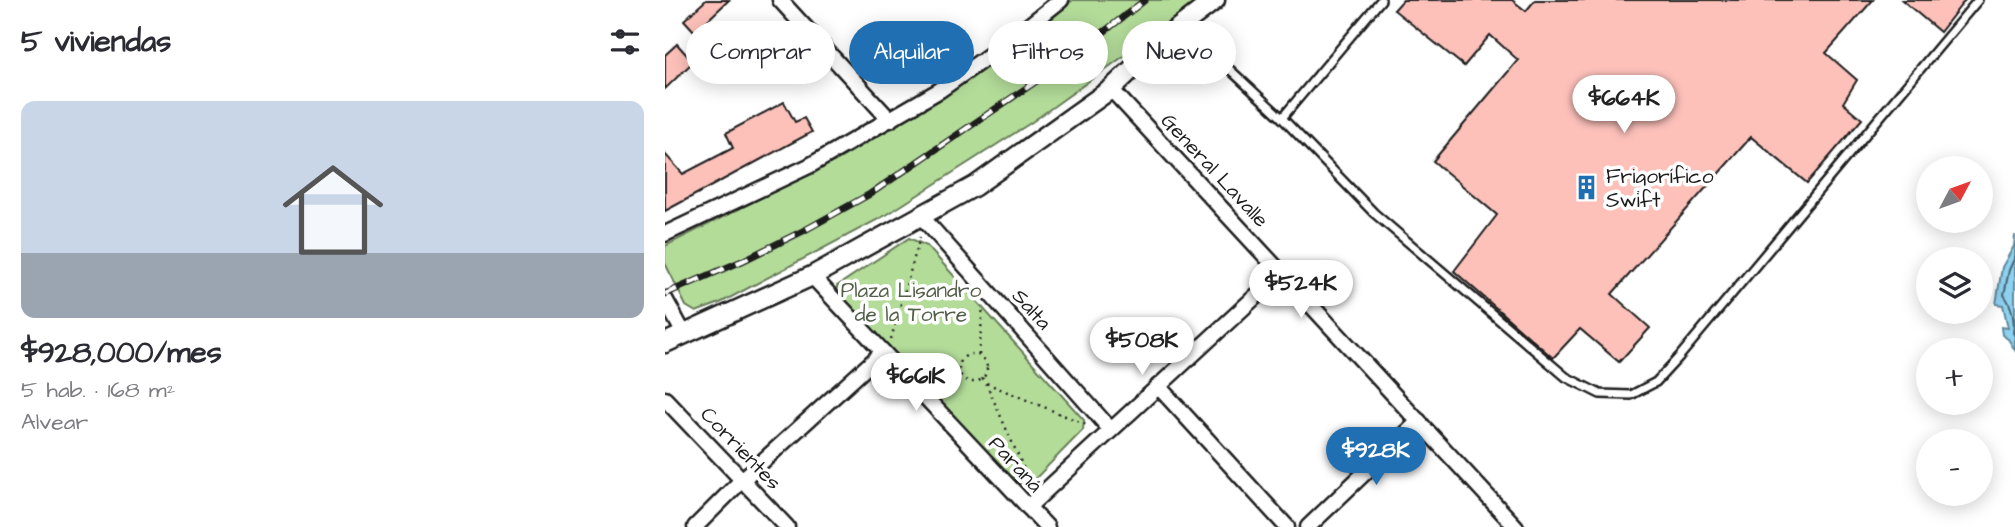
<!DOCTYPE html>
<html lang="es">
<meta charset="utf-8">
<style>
:root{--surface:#fff;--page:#f2f2f3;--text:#2b2b33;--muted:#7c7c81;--line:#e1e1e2;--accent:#1f6fb2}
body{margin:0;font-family:"Architects Daughter",sans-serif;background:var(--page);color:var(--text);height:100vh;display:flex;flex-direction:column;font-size:26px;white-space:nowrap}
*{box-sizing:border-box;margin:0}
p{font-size:23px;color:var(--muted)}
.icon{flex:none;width:38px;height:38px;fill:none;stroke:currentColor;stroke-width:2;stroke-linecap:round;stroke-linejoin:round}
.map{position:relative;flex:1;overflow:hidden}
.panel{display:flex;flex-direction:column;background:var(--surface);width:665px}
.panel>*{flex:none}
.hud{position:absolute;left:21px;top:21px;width:665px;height:63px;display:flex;gap:14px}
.needle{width:46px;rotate:49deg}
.tools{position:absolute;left:1251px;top:156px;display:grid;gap:14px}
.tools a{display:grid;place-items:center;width:77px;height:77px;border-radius:50%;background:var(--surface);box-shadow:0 4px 18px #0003;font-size:35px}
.price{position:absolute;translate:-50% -60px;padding:0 16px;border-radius:24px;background:#fff;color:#222;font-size:23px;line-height:46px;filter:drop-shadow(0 2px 4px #0008)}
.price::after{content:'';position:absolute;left:50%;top:42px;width:21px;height:16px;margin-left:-10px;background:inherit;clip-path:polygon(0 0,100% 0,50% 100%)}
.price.selected{background:var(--accent);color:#fff}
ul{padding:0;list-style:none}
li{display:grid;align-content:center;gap:14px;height:371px;padding:0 21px}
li+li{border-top:2px solid var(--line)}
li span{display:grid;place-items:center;height:217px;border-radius:14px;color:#555}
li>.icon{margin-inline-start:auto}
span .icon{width:126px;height:126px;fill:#fffc;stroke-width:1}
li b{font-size:30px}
h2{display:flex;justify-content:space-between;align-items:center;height:84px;padding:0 21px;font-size:30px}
.pill{padding:0 24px;border-radius:32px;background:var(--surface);box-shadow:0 4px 18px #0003;font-size:24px;line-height:63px}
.pill.selected{background:var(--accent);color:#fff}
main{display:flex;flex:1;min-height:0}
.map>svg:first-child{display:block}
.green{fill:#b3dc99;stroke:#687c5a;stroke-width:2}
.water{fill:#8ed1f0;stroke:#60899b;stroke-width:2}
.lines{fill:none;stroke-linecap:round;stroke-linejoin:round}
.shore{stroke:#4a6471;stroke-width:2}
.building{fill:#fdc1ba;stroke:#1c1c1c;stroke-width:2}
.service-casing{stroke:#1c1c1c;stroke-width:12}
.minor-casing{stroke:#1c1c1c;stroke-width:19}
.tertiary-casing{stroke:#1c1c1c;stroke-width:23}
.path{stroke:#1c1c1c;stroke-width:2.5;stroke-dasharray:2 5;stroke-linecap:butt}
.service{stroke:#fff;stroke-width:7}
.minor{stroke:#fff;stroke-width:14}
.tertiary{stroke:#fff;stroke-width:18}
.rail-casing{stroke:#1c1c1c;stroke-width:7}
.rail{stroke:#fff;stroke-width:4.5;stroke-dasharray:13;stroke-linecap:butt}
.labels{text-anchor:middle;stroke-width:7;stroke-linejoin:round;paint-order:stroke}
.street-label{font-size:21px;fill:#1c1c1c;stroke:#fff}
.poi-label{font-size:21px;fill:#1c1c1c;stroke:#fff;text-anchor:start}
.park-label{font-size:21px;fill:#515f48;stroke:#fff}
</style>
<main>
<section class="panel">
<h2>5 viviendas<svg class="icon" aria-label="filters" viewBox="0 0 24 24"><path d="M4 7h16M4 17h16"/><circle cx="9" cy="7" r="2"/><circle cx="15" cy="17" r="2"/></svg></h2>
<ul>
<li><span style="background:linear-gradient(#c9d6e8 70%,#9aa5b1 0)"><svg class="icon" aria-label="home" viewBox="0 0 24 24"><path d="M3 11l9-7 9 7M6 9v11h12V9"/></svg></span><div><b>$928,000/mes</b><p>5 hab. · 168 m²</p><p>Alvear</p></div></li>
</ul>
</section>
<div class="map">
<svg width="1350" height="527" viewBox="0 0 1350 527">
<rect width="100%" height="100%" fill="#fff"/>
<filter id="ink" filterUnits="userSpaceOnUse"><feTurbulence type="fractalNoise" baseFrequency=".0143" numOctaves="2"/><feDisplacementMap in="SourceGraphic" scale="14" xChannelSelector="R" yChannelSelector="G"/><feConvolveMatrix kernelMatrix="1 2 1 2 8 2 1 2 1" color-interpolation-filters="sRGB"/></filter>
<g filter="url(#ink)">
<g class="green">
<polygon points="408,0 534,0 516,15 367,122 223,214 55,303 31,312 21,306 0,263 0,246 174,159 287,91"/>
<polygon points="244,238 262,246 419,420 418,430 370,479 359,484 347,481 173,297 172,286"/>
</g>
<polygon class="water" points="1350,235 1350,350 1343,339 1337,335 1336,327 1343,328 1338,305 1331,304 1337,267 1349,246"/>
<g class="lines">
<path class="shore" d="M1350 257 1344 270 1339 295C1347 305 1350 320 1348 333L1350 336"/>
</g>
<g class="building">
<polygon points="41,0 64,0 30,32 19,20"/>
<polygon points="738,0 847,0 861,11 870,0 1208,0 1161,53 1192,80 1178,103 1197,119 1142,183 1086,137 947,294 985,328 954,362 915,329 888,358 789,271 832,215 768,161 853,60 825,35 799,66 729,10"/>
<polygon points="1237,0 1300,0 1275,32"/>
<polygon points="12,44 28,62 0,89 0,55"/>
<polygon points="119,102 130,122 139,118 147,132 0,211 0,154 18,174 68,148 61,133"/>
</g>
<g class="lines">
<defs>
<g id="service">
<polyline points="518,26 617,118 709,213 901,377 935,394 966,395 991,382 1014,357 1313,0"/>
<polyline points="617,118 716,0"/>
</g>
<g id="minor">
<polyline points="115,0 225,120"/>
<polyline points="446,89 851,527"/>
<polyline points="256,216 446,430"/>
<polyline points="0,234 144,166 275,90 343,42 396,0"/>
<polyline points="147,276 382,527"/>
<polyline points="0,299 19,334"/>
<polyline points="493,386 622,527"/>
<polyline points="0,399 122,527"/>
<polyline points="363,507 616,273"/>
<polyline points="30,527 77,480 218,352"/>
<polyline points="643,527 754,421"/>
</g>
<polyline id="tertiary" points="0,343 147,276 310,186 446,89 500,38 550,0"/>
</defs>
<use href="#service" class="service-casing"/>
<use href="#minor" class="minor-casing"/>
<use href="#tertiary" class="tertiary-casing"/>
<g class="path">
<polyline points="226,339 255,237"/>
<circle cx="308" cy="368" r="14"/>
<polyline points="314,355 318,306"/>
<polyline points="244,358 294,372"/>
<polyline points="317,378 321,383 422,425"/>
<polyline points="321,383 366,485"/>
</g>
<use href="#service" class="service"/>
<use href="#minor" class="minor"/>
<use href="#tertiary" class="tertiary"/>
<defs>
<polyline id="rail" points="0,294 77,261 140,230 205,194 404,59 480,0"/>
</defs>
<use href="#rail" class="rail-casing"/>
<use href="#rail" class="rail"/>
</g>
</g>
<defs>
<symbol id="building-bare" viewBox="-9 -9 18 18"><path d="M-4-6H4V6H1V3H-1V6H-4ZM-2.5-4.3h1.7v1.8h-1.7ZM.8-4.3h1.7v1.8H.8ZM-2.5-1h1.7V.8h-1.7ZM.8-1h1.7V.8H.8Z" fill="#1f6fb2" stroke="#fff" stroke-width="2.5" paint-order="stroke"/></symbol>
</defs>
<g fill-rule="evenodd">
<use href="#building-bare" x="904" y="170" width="35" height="35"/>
</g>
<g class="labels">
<g class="street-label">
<text transform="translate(550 170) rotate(47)" y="7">General Lavalle</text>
<text transform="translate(367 309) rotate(48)" y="7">Salta</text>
<text transform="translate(76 448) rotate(46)" y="7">Corrientes</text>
<text transform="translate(351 464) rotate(47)" y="7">Paraná</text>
</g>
<g class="poi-label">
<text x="941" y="183">Frigorífico<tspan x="941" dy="24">Swift</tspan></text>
</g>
<g class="park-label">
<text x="246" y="297">Plaza Lisandro<tspan x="246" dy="24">de la Torre</tspan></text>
</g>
</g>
</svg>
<div class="tools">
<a><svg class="needle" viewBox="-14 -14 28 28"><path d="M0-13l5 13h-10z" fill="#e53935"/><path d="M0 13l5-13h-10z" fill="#7c7c81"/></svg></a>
<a><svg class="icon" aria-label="layers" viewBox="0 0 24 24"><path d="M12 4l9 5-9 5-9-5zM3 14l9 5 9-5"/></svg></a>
<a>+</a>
<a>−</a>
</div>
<b class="price" style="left:959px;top:135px">$664K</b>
<b class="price" style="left:636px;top:320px">$524K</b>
<b class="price" style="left:477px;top:377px">$508K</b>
<b class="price" style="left:251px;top:413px">$661K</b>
<b class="price selected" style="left:711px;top:487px">$928K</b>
<div class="hud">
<a class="pill">Comprar</a>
<a class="pill selected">Alquilar</a>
<a class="pill">Filtros</a>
<a class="pill">Nuevo</a>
</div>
</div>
</main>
